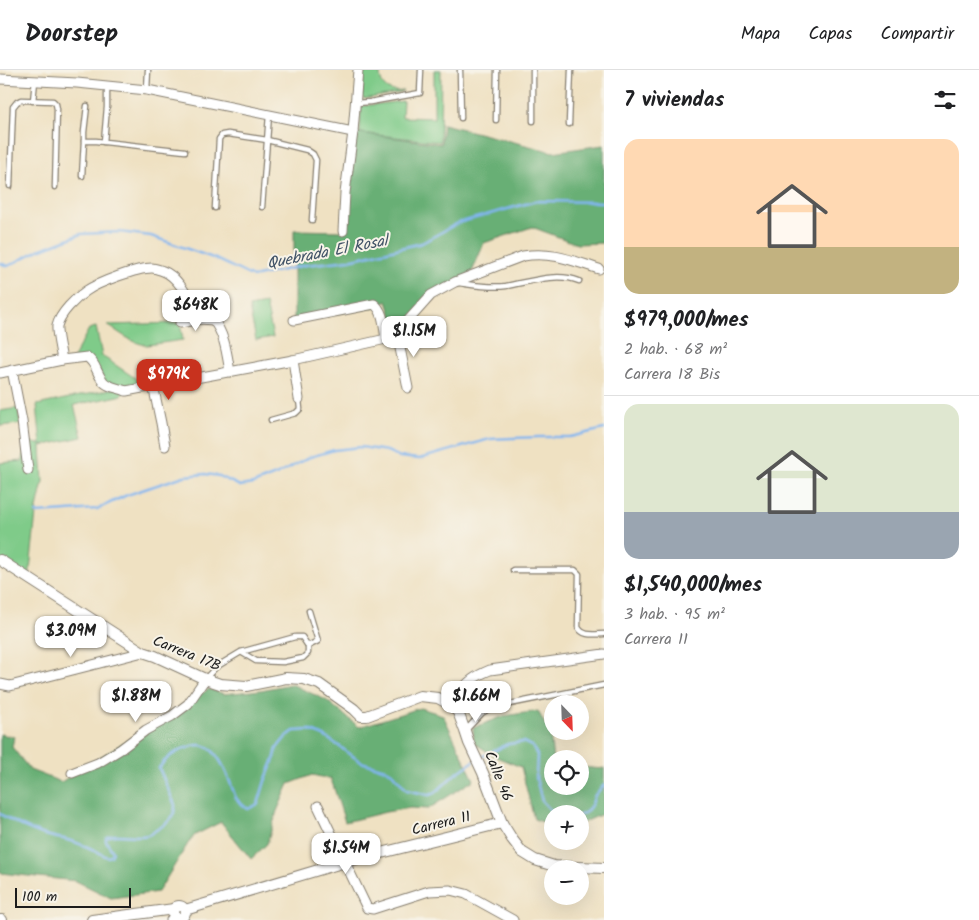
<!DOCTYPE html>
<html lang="es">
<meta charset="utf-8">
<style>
:root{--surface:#fff;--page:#f6f6f6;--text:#202124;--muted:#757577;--line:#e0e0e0;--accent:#c8321e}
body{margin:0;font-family:Kalam,sans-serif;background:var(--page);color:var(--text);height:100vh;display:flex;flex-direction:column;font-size:19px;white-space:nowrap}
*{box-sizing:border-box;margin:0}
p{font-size:16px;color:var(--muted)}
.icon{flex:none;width:28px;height:28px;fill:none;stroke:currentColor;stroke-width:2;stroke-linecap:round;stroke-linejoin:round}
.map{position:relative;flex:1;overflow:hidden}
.panel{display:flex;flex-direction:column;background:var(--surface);width:375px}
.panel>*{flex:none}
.needle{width:32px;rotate:157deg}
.buttons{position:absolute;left:544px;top:625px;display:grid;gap:10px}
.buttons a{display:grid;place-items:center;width:45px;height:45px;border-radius:50%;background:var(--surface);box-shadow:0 5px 20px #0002;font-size:25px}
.scale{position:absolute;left:15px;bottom:12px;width:116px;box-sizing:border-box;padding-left:5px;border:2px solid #1c1c1c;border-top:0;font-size:14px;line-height:18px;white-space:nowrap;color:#1c1c1c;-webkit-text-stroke:4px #f7f3e8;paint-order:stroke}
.price{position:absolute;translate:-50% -42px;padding:0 11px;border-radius:10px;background:#fff;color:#222;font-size:16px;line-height:32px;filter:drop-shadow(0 1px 2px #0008)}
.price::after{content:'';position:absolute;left:50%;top:30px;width:15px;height:11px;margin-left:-8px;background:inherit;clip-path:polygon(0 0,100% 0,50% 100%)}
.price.on{background:var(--accent);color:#fff}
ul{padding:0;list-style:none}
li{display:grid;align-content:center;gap:10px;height:265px;padding:0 20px}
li+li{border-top:1px solid var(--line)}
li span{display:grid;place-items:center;height:155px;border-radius:15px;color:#555}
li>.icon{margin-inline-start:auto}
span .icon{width:90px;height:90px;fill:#fffc;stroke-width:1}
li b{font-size:21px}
h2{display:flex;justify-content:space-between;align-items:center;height:60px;padding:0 20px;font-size:21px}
header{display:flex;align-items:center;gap:30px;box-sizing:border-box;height:70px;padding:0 25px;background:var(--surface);border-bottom:1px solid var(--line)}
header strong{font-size:24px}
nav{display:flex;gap:28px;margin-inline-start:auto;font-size:18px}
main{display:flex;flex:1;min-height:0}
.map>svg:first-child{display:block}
.green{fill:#7fcb89;stroke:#4e7452}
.forest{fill:#67af75;stroke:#426648}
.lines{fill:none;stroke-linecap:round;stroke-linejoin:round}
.stream{stroke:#82b6ef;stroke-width:2.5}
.service-casing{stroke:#867e6f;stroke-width:7}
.minor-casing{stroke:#867e6f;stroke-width:11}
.tertiary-casing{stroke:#867e6f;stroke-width:12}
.service{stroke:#fff;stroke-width:4.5}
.minor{stroke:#fff;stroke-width:9}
.tertiary{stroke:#fff;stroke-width:10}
.labels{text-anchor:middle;stroke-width:4;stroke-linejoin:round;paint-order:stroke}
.street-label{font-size:15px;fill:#1c1c1c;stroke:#f7f3e8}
.water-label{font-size:16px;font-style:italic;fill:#405266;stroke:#f7f3e8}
</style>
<header>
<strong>Doorstep</strong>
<nav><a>Mapa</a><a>Capas</a><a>Compartir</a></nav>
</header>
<main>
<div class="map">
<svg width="604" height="850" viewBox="0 0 604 850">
<rect width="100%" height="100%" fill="#f7f3e8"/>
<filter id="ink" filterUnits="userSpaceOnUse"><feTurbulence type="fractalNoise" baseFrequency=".02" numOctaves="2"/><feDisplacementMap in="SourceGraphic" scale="10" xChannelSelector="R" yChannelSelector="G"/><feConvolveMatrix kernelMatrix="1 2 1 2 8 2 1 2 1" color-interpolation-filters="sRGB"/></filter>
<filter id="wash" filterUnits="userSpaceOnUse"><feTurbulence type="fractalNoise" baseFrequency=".0096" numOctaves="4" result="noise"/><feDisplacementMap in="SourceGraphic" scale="20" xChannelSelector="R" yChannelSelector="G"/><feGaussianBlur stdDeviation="1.12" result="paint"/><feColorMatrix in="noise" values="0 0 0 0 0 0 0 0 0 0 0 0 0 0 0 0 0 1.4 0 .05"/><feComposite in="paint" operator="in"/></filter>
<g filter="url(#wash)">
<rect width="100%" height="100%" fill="#efe1c2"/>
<g class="green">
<path d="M364 0H380C379 15 387 23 403 21L398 23 364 29 362 27Z"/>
<polygon points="434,0 441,0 440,72 360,63 361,36 403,31 402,47 434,48"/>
<polygon points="266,234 273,267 256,270 249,237"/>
<path d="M180 253 183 270 147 275C133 274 119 262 107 255Z"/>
<polygon points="96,257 102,286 147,316 126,321 119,326 74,335 82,367 41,376 43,412 36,443 29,509 0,490 0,393 23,391 25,370 41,375 37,335 116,318 108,316 93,291 73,288 89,259"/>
<polygon points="18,338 20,354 0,356 0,341"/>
</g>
<g class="forest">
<polygon points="443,54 553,82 604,75 604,173 577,174 532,157 484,173 472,202 434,223 397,263 387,231 378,237 294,250 294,160 343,161 353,62 441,74"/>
<polygon points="291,614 326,630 359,657 420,638 443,645 474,710 428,739 410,738 386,742 345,752 331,709 312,705 289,714 277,741 267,774 251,789 221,752 195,765 189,772 158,822 111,828 76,811 0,803 0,664 14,667 12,677 30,700 61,712 209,619 224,624 261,620"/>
<path d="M538 641 550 664 553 689 552 716H580V698C588 696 596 700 604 698V744L600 745 580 754V744H552V755L534 749 521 697 496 687 474 673 473 658 504 646Z"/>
</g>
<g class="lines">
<g class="stream">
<polyline points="0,193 8,196 39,180 81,164 119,162 151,166 216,189 253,207 306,195 349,190 422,173 458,153 536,131 604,132"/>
<polyline points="36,443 97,439 127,425 184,406 205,404 219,406 240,416 253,414 278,404 310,387 334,380 361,377 387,381 400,387 419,389 490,369 539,367 570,367 604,359"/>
<polyline points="479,688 508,674 523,672 532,676 537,685 536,708 542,731 554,744"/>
<path d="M0 744C13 752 27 759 42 764 49 766 57 768 64 769 79 773 94 779 107 787L111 786 113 782 106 771V768C116 761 136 769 148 765 153 763 157 759 161 757 170 751 175 746 175 735L159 698C165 689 175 682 184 679 189 677 195 675 199 675 219 674 230 713 236 728L240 733 248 739 258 734 265 711 275 687 277 678 286 667 294 661 309 660 324 666 336 674 361 692 385 699 392 703 407 720 429 725 435 723 454 705 474 691"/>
<polyline points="580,745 586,742 592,734 595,725 604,715"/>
</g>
</g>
</g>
<g filter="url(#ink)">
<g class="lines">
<defs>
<g id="service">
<polyline points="460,0 461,48"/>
<polyline points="147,20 148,0"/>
<polyline points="33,31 35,11"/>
<polyline points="356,33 370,32 420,23 421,0"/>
<polyline points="87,36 84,62 84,71 96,71 185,81"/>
<polyline points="496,50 497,0"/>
<polyline points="533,51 533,0"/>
<polyline points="569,54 571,0"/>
<polyline points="104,72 107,37 107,16"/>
<polyline points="82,106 84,71"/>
<polyline points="10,116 13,37 17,32 21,30 53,31 56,34 57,39 55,117"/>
<polyline points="262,137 269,45"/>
<polyline points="215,138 219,69 222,65 228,64 267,70 307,80 313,84 316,90 312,150"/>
<path d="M459 213C474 215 490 218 506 216 529 212 556 202 579 211"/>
<polyline points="271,350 296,343 300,339 299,329"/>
<path d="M513 500H575L579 504 578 557C583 567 595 564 604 564"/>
<polyline points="308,576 318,571 309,541"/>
<polyline points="205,609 216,597 241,582 295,567 302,567 308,576 308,583 303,588 283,592 256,591 241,582"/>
<polyline points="466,660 482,643 490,638 604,615"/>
</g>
<g id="minor">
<polyline points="0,9 77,13 147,20 353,62"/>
<polyline points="343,161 345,123 353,62 358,0"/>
<path d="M294 250 374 234C384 241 384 258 386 269"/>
<path d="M180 253 200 249 213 250C225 264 227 285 230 302"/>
<polyline points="397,263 408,318"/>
<path d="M62 290C61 283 56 262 57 256 60 243 76 228 86 221 99 212 137 198 152 198 155 198 160 200 163 201 180 207 191 234 200 249"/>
<polyline points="293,290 299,329"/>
<polyline points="12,300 22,351 28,400"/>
<path d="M0 303 62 290 87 287C97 294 96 303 103 311 107 317 119 318 126 321L293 290 386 269 397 263 431 225 455 212 523 186C552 181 573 191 599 199"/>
<polyline points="153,315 161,353 165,376"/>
<polyline points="0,614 10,616 143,582"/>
<path d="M458 642C459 637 459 631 460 626 464 612 478 605 490 600L604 584"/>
<polyline points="72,703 98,693 121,679 146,660 172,646 188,634 205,609"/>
<polyline points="318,736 367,838 373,839 429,821 450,820 466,824 513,850"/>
<polyline points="171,850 174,846"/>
</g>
<g id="tertiary">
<polyline points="0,490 143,582 155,586 205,609 220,614 246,616 286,608 304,609 319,614 354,639 361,646 367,646 420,626 438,628 449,634 458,642 465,661 469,673 483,703 502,753 512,769 522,782 535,790 554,796 604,798"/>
<circle cx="179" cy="842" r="6"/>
<polyline points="185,840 345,792 502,753"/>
<polyline points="0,850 2,850"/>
<polyline points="92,850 174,839"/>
</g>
</defs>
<use href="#service" class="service-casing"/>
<use href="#minor" class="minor-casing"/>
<use href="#tertiary" class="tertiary-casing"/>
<use href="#service" class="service"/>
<use href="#minor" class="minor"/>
<use href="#tertiary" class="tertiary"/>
</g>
</g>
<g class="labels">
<g class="street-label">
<text transform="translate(187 583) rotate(22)" y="5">Carrera 17B</text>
<text transform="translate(499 706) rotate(68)" y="5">Calle 46</text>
<text transform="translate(441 753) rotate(-14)" y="5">Carrera 11</text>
</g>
<g class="water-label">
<text transform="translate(327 181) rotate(-11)" y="6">Quebrada El Rosal</text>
</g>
</g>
</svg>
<div class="buttons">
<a><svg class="needle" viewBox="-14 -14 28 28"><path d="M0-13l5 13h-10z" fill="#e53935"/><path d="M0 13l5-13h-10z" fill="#757577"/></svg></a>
<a><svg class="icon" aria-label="locate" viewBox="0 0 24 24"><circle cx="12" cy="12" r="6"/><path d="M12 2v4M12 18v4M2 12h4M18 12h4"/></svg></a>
<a>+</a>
<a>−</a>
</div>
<div class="scale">100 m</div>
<b class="price" style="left:196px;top:262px">$648K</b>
<b class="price" style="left:414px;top:288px">$1.15M</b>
<b class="price on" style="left:169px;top:331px">$979K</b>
<b class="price" style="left:71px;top:588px">$3.09M</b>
<b class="price" style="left:136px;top:653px">$1.88M</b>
<b class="price" style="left:476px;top:653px">$1.66M</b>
<b class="price" style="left:346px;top:805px">$1.54M</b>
</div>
<section class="panel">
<h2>7 viviendas<svg class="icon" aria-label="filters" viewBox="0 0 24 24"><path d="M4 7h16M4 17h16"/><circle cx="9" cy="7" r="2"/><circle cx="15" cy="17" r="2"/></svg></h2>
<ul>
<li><span style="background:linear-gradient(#ffd9b3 70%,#c2b280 0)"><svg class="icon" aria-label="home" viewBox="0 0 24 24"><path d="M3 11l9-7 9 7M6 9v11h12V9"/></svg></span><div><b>$979,000/mes</b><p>2 hab. · 68 m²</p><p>Carrera 18 Bis</p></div></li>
<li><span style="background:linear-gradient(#dfe7d0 70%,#9aa5b1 0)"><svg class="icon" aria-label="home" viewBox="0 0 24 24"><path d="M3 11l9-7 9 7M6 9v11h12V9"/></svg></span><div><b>$1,540,000/mes</b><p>3 hab. · 95 m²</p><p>Carrera 11</p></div></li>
</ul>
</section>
</main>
